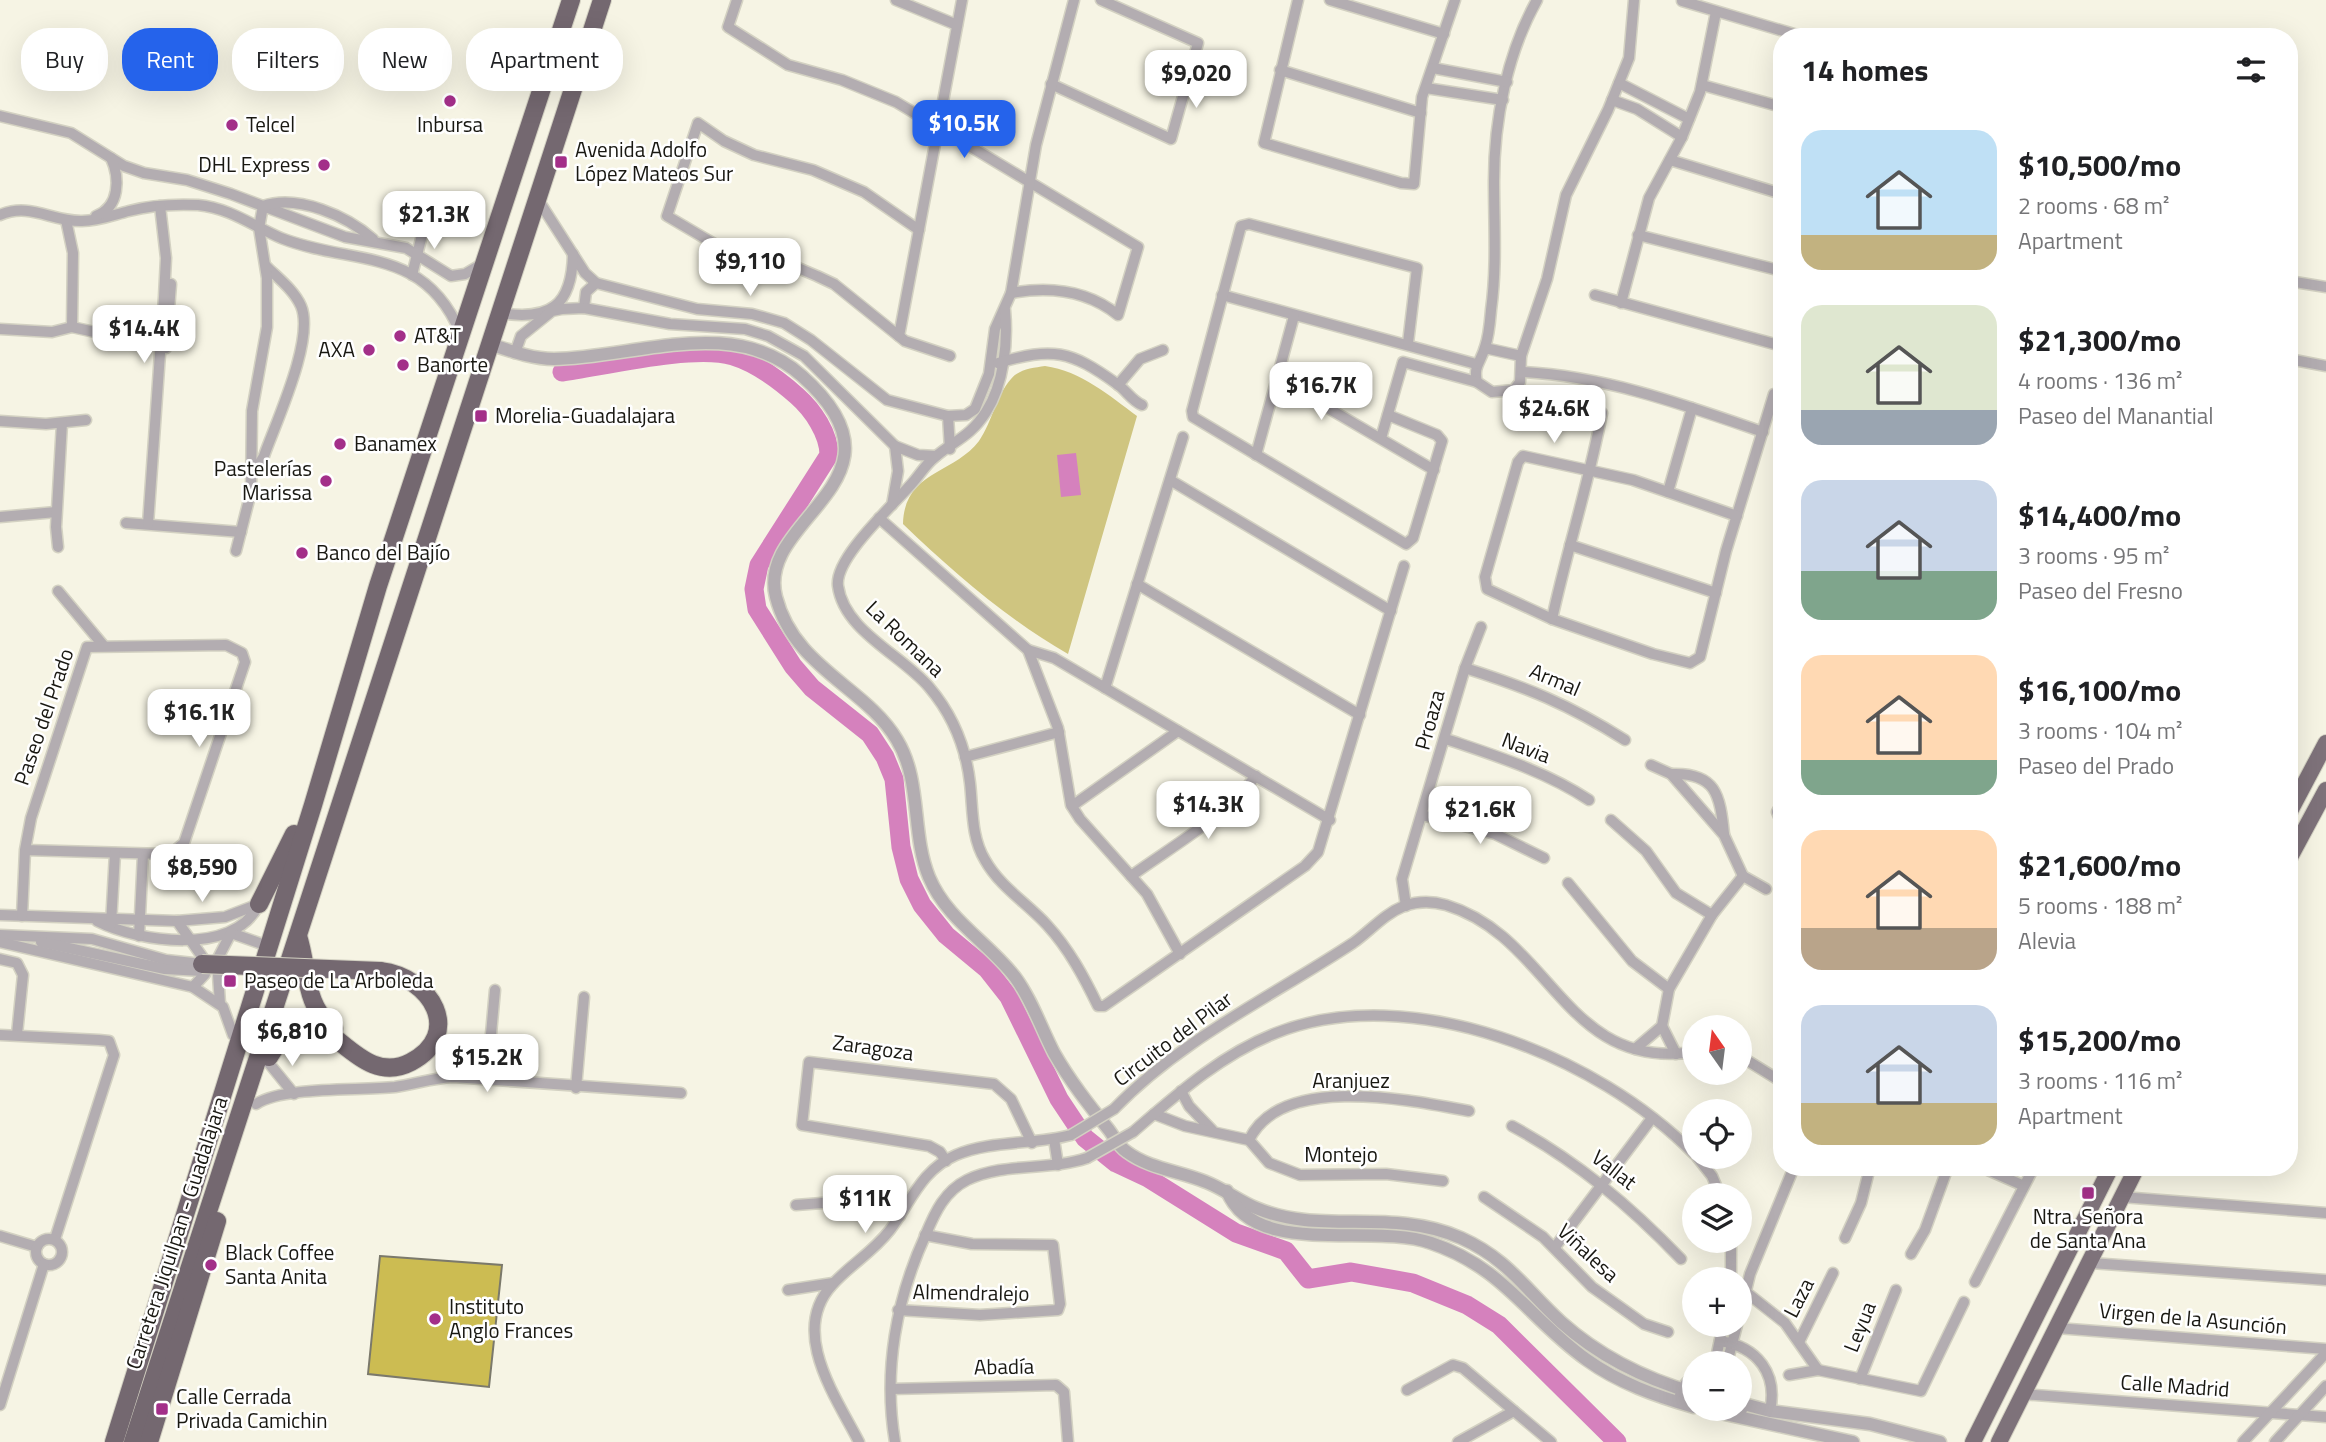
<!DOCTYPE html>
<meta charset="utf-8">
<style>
:root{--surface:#fff;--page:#f2f2f2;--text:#202124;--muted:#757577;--accent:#2563eb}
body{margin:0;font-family:"Titillium Web",sans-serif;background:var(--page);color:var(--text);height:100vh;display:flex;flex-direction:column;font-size:26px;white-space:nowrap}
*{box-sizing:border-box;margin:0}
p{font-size:23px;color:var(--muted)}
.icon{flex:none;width:38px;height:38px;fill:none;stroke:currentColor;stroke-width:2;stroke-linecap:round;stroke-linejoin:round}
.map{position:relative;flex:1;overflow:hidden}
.panel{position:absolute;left:1773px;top:28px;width:525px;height:1148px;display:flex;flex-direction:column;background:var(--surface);border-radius:28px;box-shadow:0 7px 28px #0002}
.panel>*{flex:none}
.banner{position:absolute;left:21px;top:28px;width:665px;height:63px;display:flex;gap:14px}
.needle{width:46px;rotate:346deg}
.controls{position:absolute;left:1682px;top:1015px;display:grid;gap:14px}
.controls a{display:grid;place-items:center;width:70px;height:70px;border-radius:50%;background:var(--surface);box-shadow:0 7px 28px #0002;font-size:35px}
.price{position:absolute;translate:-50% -60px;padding:0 16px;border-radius:14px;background:#fff;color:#222;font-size:23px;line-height:46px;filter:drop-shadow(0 2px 4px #0008)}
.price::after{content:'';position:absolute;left:50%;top:42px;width:21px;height:16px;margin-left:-10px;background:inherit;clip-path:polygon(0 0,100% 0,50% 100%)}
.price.current{background:var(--accent);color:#fff}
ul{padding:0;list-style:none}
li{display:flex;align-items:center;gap:21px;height:175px;padding:0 28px}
li span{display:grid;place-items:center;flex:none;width:196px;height:140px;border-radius:21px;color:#555}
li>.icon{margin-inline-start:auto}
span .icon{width:84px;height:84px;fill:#fffc;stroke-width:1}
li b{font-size:30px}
h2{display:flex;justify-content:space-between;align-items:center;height:84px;padding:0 28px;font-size:30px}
.chip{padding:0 24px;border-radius:28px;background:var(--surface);box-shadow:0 7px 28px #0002;font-size:24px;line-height:63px}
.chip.current{background:var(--accent);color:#fff}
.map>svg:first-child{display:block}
.green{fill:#cfc580}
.water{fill:#d581bd}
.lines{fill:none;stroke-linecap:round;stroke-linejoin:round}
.river{stroke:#d581bd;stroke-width:19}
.building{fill:#ccbc52;stroke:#7b796b;stroke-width:2}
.minor-casing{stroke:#d3d1c2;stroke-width:13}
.tertiary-casing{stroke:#d3d1c2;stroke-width:15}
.primary-casing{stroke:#d3d1c2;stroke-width:18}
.trunk-casing{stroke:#d3d1c2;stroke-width:20}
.minor{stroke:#b3adb1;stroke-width:10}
.tertiary{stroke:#b3adb1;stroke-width:12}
.primary{stroke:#7e727a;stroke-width:16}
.trunk{stroke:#746870;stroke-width:18}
.minor-bridge-casing{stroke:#d3d1c2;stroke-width:13;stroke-linecap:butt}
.trunk-bridge-casing{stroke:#d3d1c2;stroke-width:20;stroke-linecap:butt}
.minor-bridge{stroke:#b3adb1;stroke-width:10}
.trunk-bridge{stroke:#746870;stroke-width:18}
.poi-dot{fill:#a32f89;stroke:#fff;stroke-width:2.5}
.labels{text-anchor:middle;stroke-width:5;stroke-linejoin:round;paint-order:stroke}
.poi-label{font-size:21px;fill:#191812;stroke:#fff;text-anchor:start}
.street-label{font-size:21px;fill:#191812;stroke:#fff}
</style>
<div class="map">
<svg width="2326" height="1442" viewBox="0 0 2326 1442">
<rect width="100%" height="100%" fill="#f6f4e4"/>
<path class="green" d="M1045 366C1081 371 1110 396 1137 416L1068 654C1007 619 953 572 903 524 904 471 954 474 979 441 992 422 997 394 1011 379 1019 369 1033 368 1045 366Z"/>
<polygon class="water" points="1076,453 1081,495 1061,497 1057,455"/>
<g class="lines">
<path class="river" d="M562 372C604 366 695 344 733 356 756 363 779 380 797 396 813 410 829 434 829 455L759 565 754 589 757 609 793 666 812 688 870 734 885 757 894 779 901 847 909 879 922 905 946 935 987 969 1009 997 1059 1099 1085 1138 1116 1163 1148 1178 1236 1233 1286 1251 1308 1279 1351 1272 1413 1283 1467 1305 1499 1325 1617 1442"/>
</g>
<polygon class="building" points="380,1256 502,1265 489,1387 368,1374"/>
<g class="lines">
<defs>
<g id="minor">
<path d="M737 0 728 27 788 65 842 80 896 102 1138 247 1118 315C1087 290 1050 286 1011 293"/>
<polyline points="896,0 957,25"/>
<polyline points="1298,0 1264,143 1401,183 1414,184 1422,97 1455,0"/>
<polyline points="1330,0 1444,34"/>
<path d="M1537 0C1507 53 1494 121 1494 181 1494 225 1497 266 1491 310 1490 322 1489 336 1485 347 1481 362 1473 366 1477 382L1492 392 1514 390 1520 382 1521 356 1547 279 1566 195 1608 110 1629 58 1634 0"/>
<polyline points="1682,1 1804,37"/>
<polyline points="1433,68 1507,82"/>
<polyline points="1280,70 1421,113"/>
<polyline points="1619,83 1689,119"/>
<polyline points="1051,84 1171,139 1198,43 1101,0"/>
<polyline points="1702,85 1782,107"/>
<polyline points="1426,88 1503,100"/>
<polyline points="1612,100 1637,109 1682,137"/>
<polyline points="0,116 71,133 124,166 144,173 187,180 231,194 345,237 406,248 451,276 465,274 482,264"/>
<polyline points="1670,160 1782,194"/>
<polyline points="537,198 585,273 596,283 697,309 752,314 784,323 811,340 887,400 948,416 966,415 975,409 989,374 995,329 1011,293 1036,145 1074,0"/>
<path d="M0 215C30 202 52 222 82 221 99 221 113 215 129 211 151 205 175 204 198 205 230 208 253 226 281 238 352 266 423 245 460 332"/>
<path d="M96 216C120 207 120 178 111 158"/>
<polyline points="919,230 864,192 813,170 754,155 724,141 698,123 667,216 718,246 784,262 817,276 834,284 905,341 950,356"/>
<polyline points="1638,235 1782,271"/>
<polyline points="412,275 426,219"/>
<polyline points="2289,281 2326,287"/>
<polyline points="1222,295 1476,364"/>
<polyline points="1595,295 1782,346"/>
<polyline points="1621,303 1649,198 1682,137 1700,92 1716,12"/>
<polyline points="584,308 586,292 596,283"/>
<path d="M1005 310C1008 342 1004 384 986 412 970 437 955 440 935 457 926 464 921 473 914 481 896 503 834 557 838 586 844 631 902 655 929 687 952 714 966 748 970 783 973 809 971 837 985 860 1000 887 1027 903 1047 925 1069 949 1084 977 1098 1006H1104L1305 866 1318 852 1404 566"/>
<path d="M500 313C550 321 572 306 573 254"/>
<polyline points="72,327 99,333"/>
<polyline points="0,329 52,332 72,327 73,253 66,220"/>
<polyline points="899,336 962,0"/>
<polyline points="166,348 171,284"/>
<polyline points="1485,348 1521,356"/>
<polyline points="515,353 521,336 552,311 562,309 584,308 670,324 745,329 768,336 804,356 895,446 918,455 936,456"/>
<polyline points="2289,359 2326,366"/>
<path d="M998 363C1053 347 1070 350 1117 384 1127 391 1131 400 1142 405"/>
<path d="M1522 372C1605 376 1685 405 1763 432"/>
<polyline points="1278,379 1434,470"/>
<polyline points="1118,385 1140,359 1163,350"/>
<path d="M1514 390 1602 413C1589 483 1567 550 1552 619L1653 654 1690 663 1700 657 1726 551 1774 394"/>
<polyline points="1388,415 1437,435 1442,441 1413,538 1406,544 1193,417 1192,411 1241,226 1249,224 1417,268 1408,343"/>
<polyline points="948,416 950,449"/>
<polyline points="0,421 46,424 86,420"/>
<polyline points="1381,438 1403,362 1477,382"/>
<polyline points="1256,455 1294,316"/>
<path d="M253 474 264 456C276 422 315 339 301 306 294 290 278 278 266 266"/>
<polyline points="1170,480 1391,611"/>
<polyline points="1668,492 1692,408"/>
<polyline points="892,505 898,471 895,446"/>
<polyline points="0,517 56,512"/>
<polyline points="879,518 1028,650 1058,728 1071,805 1080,819 1147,894 1180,954"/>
<polyline points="126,523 241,532"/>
<polyline points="148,524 164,297 166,258 160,206"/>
<polyline points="1570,545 1716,593"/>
<polyline points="58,547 56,527 62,423"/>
<path d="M236 551 251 492 252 411 267 327V278L259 228 263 206C298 194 347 216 373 239"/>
<polyline points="1137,584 1360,715"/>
<polyline points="58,591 103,645"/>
<polyline points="1552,619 1487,589 1485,577 1518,462 1523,456 1633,480 1737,516"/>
<polyline points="1028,650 1054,658 1330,820"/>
<path d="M1465 668C1528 688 1568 704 1625 740"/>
<polyline points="1105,688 1183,437"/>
<path d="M1446 739C1496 756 1545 771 1589 800"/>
<polyline points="965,757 1059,732"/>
<polyline points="1651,765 1671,774 1724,835 1743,876 1766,889"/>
<path d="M1671 774C1716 772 1720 795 1724 834"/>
<polyline points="1782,803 1777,812 1782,824"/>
<polyline points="1072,806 1178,731"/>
<polyline points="1422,815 1495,834 1544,858"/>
<polyline points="1611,820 1646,851 1676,893 1712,915"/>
<path d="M1131 876C1174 845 1223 818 1256 776"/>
<polyline points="1568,883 1632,961 1669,989"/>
<polyline points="1406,906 1402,879 1465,668 1481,627"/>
<polyline points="0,915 177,921 225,917 259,904"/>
<polyline points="22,916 25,850 31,818 87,647 226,645 242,653 245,662 184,843 172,853 164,854 25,850"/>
<path d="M97 921C138 942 233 956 258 906"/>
<polyline points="177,921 206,962 205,974 193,987"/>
<polyline points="111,924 115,853"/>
<polyline points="231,933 262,944"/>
<polyline points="0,935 92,939 166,960 202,964"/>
<polyline points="139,936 143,854"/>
<polyline points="0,942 193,987 223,1007 233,1035"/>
<polyline points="41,942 165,969 202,971"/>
<polyline points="0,959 17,963 23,975 17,1034"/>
<polyline points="220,1004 217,960 231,933"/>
<polyline points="1662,1026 1676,1054"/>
<polyline points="0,1035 99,1040 109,1041 114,1055 55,1239"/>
<polyline points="1635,1049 1662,1026 1669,989 1712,915 1743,876"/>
<polyline points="1740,1056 1782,1082"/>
<polyline points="268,1062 294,1094"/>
<polyline points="487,1078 495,990"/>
<polyline points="576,1088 584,997"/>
<polyline points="1181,1091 1189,1106 1212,1130"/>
<path d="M256 1104C284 1086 358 1091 395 1087 415 1084 433 1078 453 1077L681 1093"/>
<path d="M1114 1109C1181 1039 1273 996 1353 943 1370 931 1384 914 1404 906 1418 901 1432 901 1446 905 1552 937 1564 1071 1694 1052"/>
<polyline points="1154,1114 1185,1126 1249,1140 1269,1163 1300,1175 1386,1174 1443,1181"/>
<path d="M1512 1126C1577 1161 1630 1206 1681 1259"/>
<path d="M1133 1132C1177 1094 1222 1054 1276 1033 1410 980 1598 1056 1694 1154"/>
<polyline points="1054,1139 1058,1165"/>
<path d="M1249 1140C1281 1073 1410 1100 1469 1111"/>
<polyline points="1697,1157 1712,1176 1720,1195"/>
<polyline points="946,1161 940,1152 929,1146 802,1125 809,1062 994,1084 1011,1099 1032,1143"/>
<polyline points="1981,1167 2022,1185"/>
<polyline points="1484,1197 1543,1237 1592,1287 1644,1324 1668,1332"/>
<polyline points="2122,1197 2326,1213"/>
<polyline points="796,1205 848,1201 900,1216"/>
<polyline points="0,1236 37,1247"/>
<polyline points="1845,1238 1861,1203 1870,1167"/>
<circle cx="49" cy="1252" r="13"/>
<polyline points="1731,1241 1731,1279"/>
<polyline points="1555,1247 1652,1118"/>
<polyline points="1911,1254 1925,1230 1948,1167"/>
<polyline points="2091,1263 2326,1280"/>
<polyline points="1975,1282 2034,1167"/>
<polyline points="1742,1289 1785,1323 1818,1370"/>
<polyline points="788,1290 833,1283"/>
<polyline points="898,1310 980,1315 1058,1310 1060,1304 1053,1245 972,1244 925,1235"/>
<polyline points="1740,1315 1750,1274 1794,1167"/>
<polyline points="2057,1328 2326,1349"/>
<polyline points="1800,1340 1833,1273"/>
<path d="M1720 1341C1758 1347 1778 1374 1770 1411"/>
<polyline points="1715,1363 1723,1325"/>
<polyline points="1727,1363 1737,1325"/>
<polyline points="1789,1375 1818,1370 1921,1391 1964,1302"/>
<polyline points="1860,1379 1896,1290"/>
<polyline points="1740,1383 1743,1393 1742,1410"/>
<polyline points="891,1389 1056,1385 1064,1392 1068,1442"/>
<polyline points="1407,1390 1453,1365 1463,1368 1514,1411"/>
<polyline points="2021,1394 2326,1417"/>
<polyline points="1680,1395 1686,1383 1694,1375"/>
<polyline points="0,1405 44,1264"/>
<path d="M859 1442C836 1397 789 1332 832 1285 851 1264 872 1253 890 1230 911 1202 921 1170 956 1155 991 1140 1034 1145 1071 1135"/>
<path d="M895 1442C883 1371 896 1299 926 1234 935 1212 945 1191 967 1180 1004 1162 1049 1171 1087 1158"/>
<polyline points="1458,1442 1514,1411 1551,1442"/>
<polyline points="2243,1442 2326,1353"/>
<polyline points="2275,1442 2326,1386"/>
</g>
<g id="tertiary">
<path d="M490 344C511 351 532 359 554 359 635 358 733 314 802 376 920 481 755 517 776 597 794 668 866 687 897 740 922 781 911 833 929 877 947 920 988 942 1015 977 1032 1000 1041 1028 1054 1053 1070 1081 1089 1105 1109 1130 1115 1138 1118 1146 1127 1152 1150 1169 1180 1171 1206 1182 1224 1189 1239 1201 1256 1208 1322 1236 1390 1207 1461 1238 1508 1259 1525 1289 1561 1322 1599 1356 1646 1379 1694 1393"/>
<path d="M1227 1191C1254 1259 1371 1222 1431 1243 1505 1268 1528 1318 1587 1360 1619 1383 1656 1396 1694 1407"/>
<polyline points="1740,1403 1770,1411 1870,1424 1940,1442"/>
<polyline points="1702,1409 1853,1442"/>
</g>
<g id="primary">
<polyline points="2289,813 2326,743"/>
<polyline points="2289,859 2326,790"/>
<polyline points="1973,1442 2111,1167"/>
<polyline points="1999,1442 2137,1167"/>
</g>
<g id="trunk">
<polyline points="259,904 294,834"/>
<path d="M298 936C309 970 303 1005 334 1029"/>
<path d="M269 1057C275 1048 282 1034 292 1028 329 1004 358 1090 411 1062 464 1034 432 977 380 971"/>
<polyline points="114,1442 313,805 378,586 571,0"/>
<polyline points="133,1442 602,0"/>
<polyline points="149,1442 217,1221"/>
</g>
</defs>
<use href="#minor" class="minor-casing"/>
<use href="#tertiary" class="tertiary-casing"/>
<use href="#primary" class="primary-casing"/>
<use href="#trunk" class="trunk-casing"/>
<use href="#minor" class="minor"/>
<use href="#tertiary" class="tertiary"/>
<use href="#primary" class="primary"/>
<use href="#trunk" class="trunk"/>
<defs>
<g id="minor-bridge">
<polyline points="1071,1135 1114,1109"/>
<polyline points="1087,1158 1133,1132"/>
</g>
<polyline id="trunk-bridge" points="202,964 380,971"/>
</defs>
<use href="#minor-bridge" class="minor-bridge-casing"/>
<use href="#trunk-bridge" class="trunk-bridge-casing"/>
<use href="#minor-bridge" class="minor-bridge"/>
<use href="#trunk-bridge" class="trunk-bridge"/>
</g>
<g class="poi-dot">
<circle cx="450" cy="101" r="7"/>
<circle cx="232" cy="125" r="7"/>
<rect x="554" y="155" width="14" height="14" rx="3.5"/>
<circle cx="324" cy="165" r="7"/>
<circle cx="400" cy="336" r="7"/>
<circle cx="369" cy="350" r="7"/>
<circle cx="403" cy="365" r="7"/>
<rect x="474" y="409" width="14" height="14" rx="3.5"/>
<circle cx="340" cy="444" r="7"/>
<circle cx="326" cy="481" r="7"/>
<circle cx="302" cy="553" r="7"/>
<rect x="223" y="974" width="14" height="14" rx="3.5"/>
<rect x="2081" y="1186" width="14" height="14" rx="3.5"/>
<circle cx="211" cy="1265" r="7"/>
<circle cx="435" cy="1319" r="7"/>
<rect x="155" y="1402" width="14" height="14" rx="3.5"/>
</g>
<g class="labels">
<g class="poi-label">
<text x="246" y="132">Telcel</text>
<text x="450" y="132" text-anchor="middle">Inbursa</text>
<text x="575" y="157">Avenida Adolfo<tspan x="575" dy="24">López Mateos Sur</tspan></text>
<text x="310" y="172" text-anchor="end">DHL Express</text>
<text x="414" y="343">AT&amp;T</text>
<text x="355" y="357" text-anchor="end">AXA</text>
<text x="417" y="372">Banorte</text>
<text x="495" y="423">Morelia-Guadalajara</text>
<text x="354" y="451">Banamex</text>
<text x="312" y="476" text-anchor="end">Pastelerías<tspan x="312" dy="24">Marissa</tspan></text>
<text x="316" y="560">Banco del Bajío</text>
<text x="244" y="988">Paseo de La Arboleda</text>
<text x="2088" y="1224" text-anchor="middle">Ntra. Señora<tspan x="2088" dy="24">de Santa Ana</tspan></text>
<text x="225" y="1260">Black Coffee<tspan x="225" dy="24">Santa Anita</tspan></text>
<text x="449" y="1314">Instituto<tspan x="449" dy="24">Anglo Frances</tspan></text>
<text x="176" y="1404">Calle Cerrada<tspan x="176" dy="24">Privada Camichin</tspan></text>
</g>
<g class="street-label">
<text transform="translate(905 639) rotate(44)" y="7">La Romana</text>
<text transform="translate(1555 680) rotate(23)" y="7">Armal</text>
<text transform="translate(44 717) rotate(-71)" y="7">Paseo del Prado</text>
<text transform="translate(1430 720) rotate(-75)" y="7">Proaza</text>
<text transform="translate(1526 748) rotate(21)" y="7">Navia</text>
<text transform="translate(1173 1039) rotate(-37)" y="7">Circuito del Pilar</text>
<text transform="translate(873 1048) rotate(8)" y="7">Zaragoza</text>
<text x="1351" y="1088">Aranjuez</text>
<text x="1341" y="1162">Montejo</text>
<text transform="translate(1614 1170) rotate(38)" y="7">Vallat</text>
<text transform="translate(177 1233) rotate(-72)" y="7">Carretera Jiquilpan - Guadalajara</text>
<text transform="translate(1588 1253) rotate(43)" y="7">Viñalesa</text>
<text transform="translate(971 1293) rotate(1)" y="7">Almendralejo</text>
<text transform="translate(1799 1298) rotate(-63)" y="7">Laza</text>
<text transform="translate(2193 1319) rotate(5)" y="7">Virgen de la Asunción</text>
<text transform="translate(1860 1327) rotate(-68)" y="7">Leyua</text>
<text transform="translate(1004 1367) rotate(-1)" y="7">Abadía</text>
<text transform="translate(2175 1386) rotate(4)" y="7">Calle Madrid</text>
</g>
</g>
</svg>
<div class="controls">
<a><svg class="needle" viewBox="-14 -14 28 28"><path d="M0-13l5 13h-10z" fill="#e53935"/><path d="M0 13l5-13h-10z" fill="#757577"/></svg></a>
<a><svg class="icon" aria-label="locate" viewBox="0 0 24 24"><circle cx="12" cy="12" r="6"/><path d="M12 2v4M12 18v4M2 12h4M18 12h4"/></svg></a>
<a><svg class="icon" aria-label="layers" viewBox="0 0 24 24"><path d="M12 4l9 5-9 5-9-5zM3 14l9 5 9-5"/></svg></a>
<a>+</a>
<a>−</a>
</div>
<b class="price" style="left:1196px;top:110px">$9,020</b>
<b class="price current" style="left:964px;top:160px">$10.5K</b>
<b class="price" style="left:434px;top:251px">$21.3K</b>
<b class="price" style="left:750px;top:298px">$9,110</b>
<b class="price" style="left:144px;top:365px">$14.4K</b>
<b class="price" style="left:1321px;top:422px">$16.7K</b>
<b class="price" style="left:1554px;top:445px">$24.6K</b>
<b class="price" style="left:199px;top:749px">$16.1K</b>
<b class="price" style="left:1208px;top:841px">$14.3K</b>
<b class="price" style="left:1480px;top:846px">$21.6K</b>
<b class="price" style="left:202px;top:904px">$8,590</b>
<b class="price" style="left:292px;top:1068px">$6,810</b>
<b class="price" style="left:487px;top:1094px">$15.2K</b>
<b class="price" style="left:865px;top:1235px">$11K</b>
<div class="banner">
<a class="chip">Buy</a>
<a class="chip current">Rent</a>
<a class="chip">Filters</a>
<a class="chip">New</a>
<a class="chip">Apartment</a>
</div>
<section class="panel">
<h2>14 homes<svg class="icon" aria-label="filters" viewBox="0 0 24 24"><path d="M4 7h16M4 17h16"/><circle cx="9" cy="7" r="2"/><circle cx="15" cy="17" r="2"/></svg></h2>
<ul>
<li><span style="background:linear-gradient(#bfe0f5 75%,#c2b280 0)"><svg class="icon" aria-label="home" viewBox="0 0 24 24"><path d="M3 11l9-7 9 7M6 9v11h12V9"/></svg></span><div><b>$10,500/mo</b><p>2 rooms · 68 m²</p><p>Apartment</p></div></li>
<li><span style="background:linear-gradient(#dfe7d0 75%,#9aa5b1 0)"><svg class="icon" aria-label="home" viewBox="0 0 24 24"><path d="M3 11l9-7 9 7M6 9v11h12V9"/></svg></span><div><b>$21,300/mo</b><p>4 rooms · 136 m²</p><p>Paseo del Manantial</p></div></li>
<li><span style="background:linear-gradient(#c9d6e8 65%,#7fa58c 0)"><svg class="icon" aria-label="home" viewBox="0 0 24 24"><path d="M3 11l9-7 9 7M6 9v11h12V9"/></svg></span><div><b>$14,400/mo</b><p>3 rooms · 95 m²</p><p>Paseo del Fresno</p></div></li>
<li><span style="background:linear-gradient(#ffd9b3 75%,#7fa58c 0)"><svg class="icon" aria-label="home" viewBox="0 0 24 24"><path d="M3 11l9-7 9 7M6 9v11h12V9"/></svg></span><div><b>$16,100/mo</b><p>3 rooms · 104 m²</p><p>Paseo del Prado</p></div></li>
<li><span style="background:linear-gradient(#ffd9b3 70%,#b9a48a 0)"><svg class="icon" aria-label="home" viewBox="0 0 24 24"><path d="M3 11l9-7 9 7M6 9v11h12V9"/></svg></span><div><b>$21,600/mo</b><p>5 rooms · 188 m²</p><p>Alevia</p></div></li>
<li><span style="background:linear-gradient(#c9d6e8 70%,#c2b280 0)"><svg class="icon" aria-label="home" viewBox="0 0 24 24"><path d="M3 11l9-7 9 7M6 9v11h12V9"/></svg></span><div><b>$15,200/mo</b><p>3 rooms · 116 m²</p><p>Apartment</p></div></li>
</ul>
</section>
</div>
